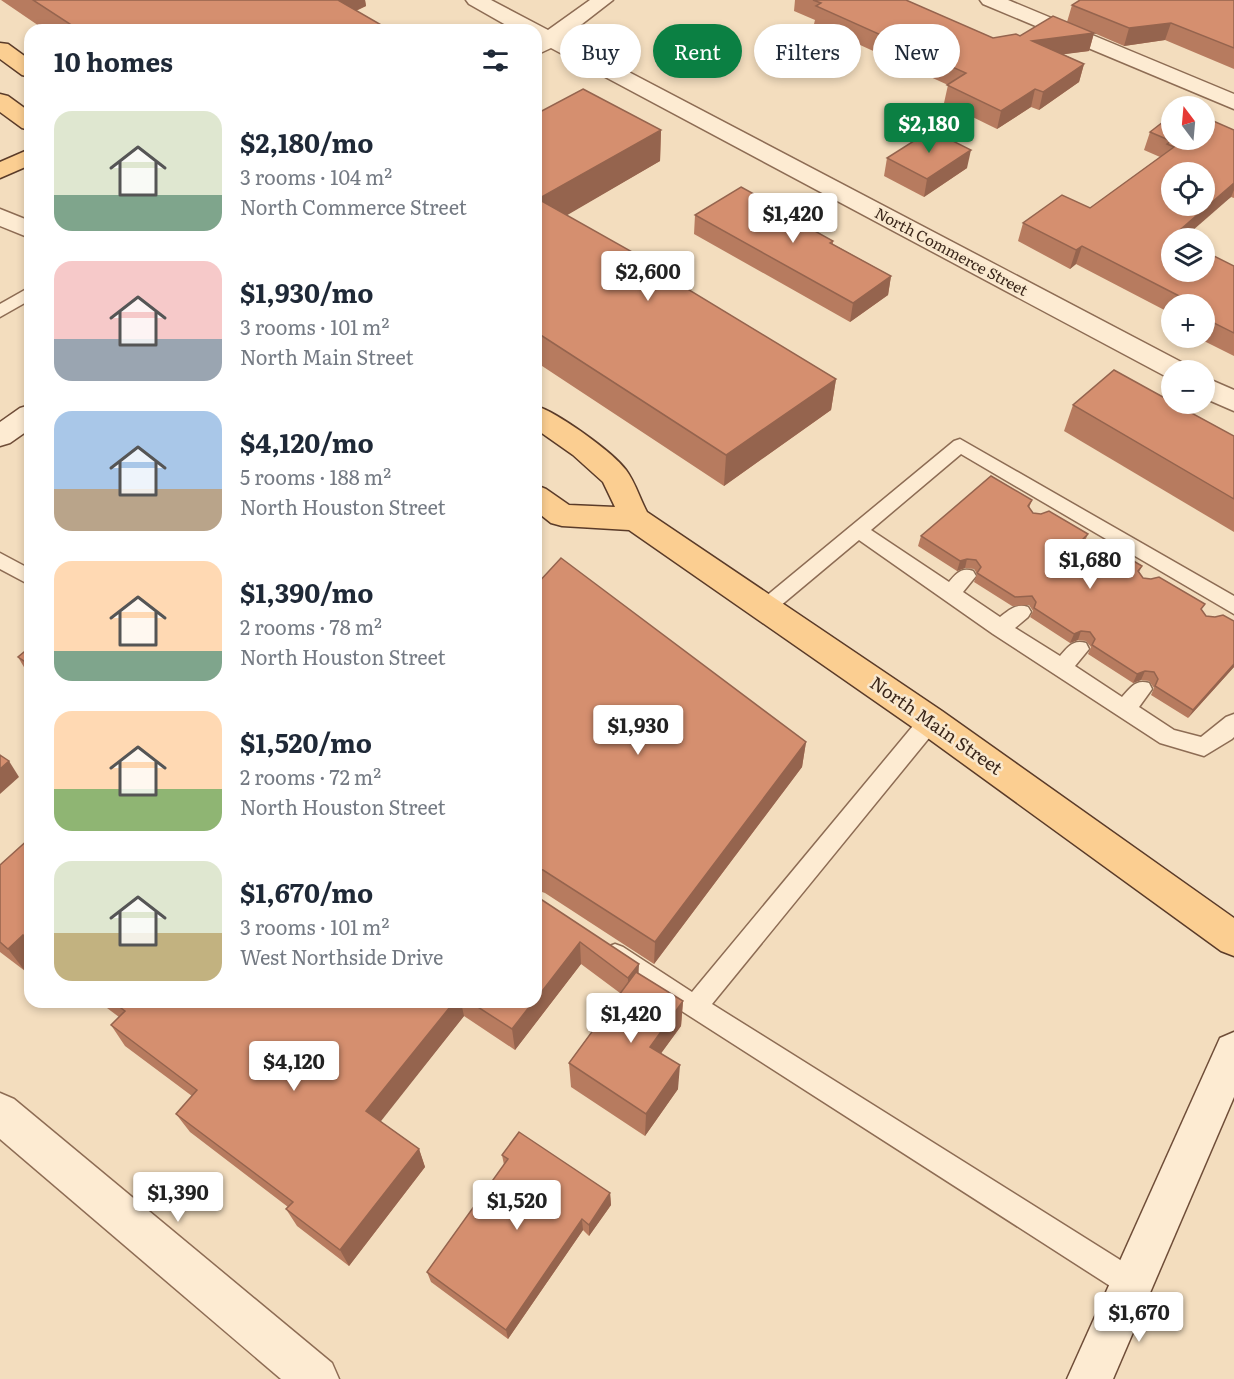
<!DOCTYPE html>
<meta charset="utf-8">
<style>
:root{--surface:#fff;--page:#f6f6f7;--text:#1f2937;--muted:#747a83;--accent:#0b8043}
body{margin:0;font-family:Literata,serif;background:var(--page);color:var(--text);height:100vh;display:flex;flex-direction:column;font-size:22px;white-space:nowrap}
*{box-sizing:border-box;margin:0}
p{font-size:20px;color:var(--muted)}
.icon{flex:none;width:33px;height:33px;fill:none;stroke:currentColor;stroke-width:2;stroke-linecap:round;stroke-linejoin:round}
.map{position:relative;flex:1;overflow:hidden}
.panel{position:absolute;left:24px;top:24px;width:518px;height:984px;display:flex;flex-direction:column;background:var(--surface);border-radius:18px;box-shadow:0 3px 9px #0003}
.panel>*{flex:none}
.top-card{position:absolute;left:560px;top:24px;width:570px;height:54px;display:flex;gap:12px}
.needle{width:39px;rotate:344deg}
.controls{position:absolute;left:1161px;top:96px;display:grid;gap:12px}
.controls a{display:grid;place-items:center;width:54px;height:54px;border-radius:50%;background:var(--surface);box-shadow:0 3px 9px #0003;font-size:30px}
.price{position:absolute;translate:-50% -51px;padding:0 14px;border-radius:6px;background:#fff;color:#222;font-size:20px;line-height:39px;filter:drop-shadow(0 2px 3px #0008)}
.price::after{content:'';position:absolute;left:50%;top:36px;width:18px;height:14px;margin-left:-9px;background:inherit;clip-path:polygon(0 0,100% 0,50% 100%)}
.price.current{background:var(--accent);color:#fff}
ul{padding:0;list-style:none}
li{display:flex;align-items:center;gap:18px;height:150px;padding:0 30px}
li span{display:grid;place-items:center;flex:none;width:168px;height:120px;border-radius:18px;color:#555}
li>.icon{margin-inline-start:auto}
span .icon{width:72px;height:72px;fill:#fffc;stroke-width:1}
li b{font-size:26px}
h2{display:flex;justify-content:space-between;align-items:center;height:72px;padding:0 30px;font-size:26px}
.pill{padding:0 21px;border-radius:27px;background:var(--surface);box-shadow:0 3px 9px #0003;font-size:21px;line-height:54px}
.pill.current{background:var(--accent);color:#fff}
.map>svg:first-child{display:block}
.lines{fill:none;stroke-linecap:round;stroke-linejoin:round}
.lane-casing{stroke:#8d6c54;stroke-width:3}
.street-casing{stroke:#8d6c54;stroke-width:3}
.secondary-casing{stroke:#6f4d38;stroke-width:3}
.primary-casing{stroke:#5a3b29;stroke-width:3}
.lane{fill:#fdebd2;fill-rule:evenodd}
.street{fill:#fdebd2;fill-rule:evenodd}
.secondary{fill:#fdebd2;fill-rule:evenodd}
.primary{fill:#fbce91;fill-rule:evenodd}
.wall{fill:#b77b5f}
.shaded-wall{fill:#95644e}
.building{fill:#d58f6f;stroke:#95644e;stroke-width:1.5;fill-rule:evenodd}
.labels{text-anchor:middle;stroke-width:5;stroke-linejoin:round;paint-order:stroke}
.far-street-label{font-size:15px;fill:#3b271b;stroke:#f9e8ce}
.street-label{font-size:18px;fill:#3b271b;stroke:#f9e8ce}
</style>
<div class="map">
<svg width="1234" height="1379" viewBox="0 0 1234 1379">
<rect width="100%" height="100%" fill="#f3ddbe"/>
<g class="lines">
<defs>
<g id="lane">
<polygon points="30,287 30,300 0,317 0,304"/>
<path d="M960 439 1234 596V614L961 454 871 530 949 582C956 574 961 567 973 571L976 576 963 592 1000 617C1009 610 1016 603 1028 607L1031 612 1028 617 1015 628 1060 656C1068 647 1073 639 1086 643L1089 649 1075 666 1122 697C1131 687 1136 679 1149 683L1152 689 1139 707 1174 730 1201 737 1226 717 1234 714V737L1232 739 1204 756 1160 743 993 634 859 540 773 612 766 615 759 612 756 607 759 602 954 441Z"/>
<polygon points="0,553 30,569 30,585 0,569"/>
<polygon points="930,712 938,715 941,721 938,727 712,1004 1141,1273 1145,1283 1141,1293 1131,1297 1121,1293 607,963 603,955 607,947 615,944 623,947 692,992 922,715"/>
</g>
<g id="street">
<polygon points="466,0 491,0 548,30 590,0 613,0 564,38 1185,364 1189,370 1172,370 1172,378 1165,376 551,48 536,55 536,30 515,30 469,4"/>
<polygon points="980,0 1008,0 1234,94 1234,109 983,4"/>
<polygon points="0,209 30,221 30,238 0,226"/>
<polygon points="1204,377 1234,390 1234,411 1204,398"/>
<polygon points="0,1093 14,1099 332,1363 339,1379 281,1379 0,1139"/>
</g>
<g id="secondary">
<polygon points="30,405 30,429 10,443 0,446 0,422 20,408"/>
<polygon points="1234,1032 1234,1097 1113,1379 1067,1379 1220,1038"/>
</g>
<g id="primary">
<polygon points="0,43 8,44 30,60 30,77 22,75 0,59"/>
<polygon points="0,94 8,96 30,112 30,130 22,128 0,112"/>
<polygon points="30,149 30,165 0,178 0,162"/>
<path d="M536 406C557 412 613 452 626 470 635 482 640 499 647 512L942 711 1234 918V956L1221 951 918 731 629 530 562 526 551 523 536 511V485L546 489 569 505 615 507 603 482 573 455 536 429Z"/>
</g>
</defs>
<use href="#lane" class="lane-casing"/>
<use href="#street" class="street-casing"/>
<use href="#secondary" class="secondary-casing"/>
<use href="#primary" class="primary-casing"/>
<use href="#lane" class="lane"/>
<use href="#street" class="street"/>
<use href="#secondary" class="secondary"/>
<use href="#primary" class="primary"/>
</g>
<g class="wall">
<polygon points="1,0 365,0 366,6 356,11 390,30 45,30"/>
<polygon points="795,0 906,0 993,38 1020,36 1067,22 1072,5 1234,0 1234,69 1165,40 1124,46 1094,33 1089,51 1063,54 1084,64 1079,82 1039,110 1031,107 997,129 944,103 948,85 814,24 815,20 794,11"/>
<polygon points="536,114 661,130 660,161 566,215 641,262 836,379 831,410 724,486 536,362"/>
<polygon points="1234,130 1234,198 1231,197 1172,238 1234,266 1234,356 1198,338 1204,338 1204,304 1172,304 1172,314 1076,264 1070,269 1018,241 1023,223 1090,208 1160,157 1144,150 1150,132"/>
<polygon points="887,158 967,168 924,197 884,176"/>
<polygon points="695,215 833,241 833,244 891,276 888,295 850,322 694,234"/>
<polygon points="1172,315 1172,324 1169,323"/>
<polygon points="1073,405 1234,436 1234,532 1064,431"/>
<polygon points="1032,500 1029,508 1033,513 1088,534 1085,541 1088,546 1142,566 1139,572 1143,578 1202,610 1206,616 1234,621 1234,667 1188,718 1151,695 1154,688 1149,681 1141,680 1133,683 1088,654 1091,647 1086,641 1078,640 1070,643 1030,617 1033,611 1029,605 1012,606 974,582 977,574 974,569 965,568 957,571 918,546 921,536"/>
<polygon points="536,585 806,742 802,767 654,964 545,893 536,890"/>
<polygon points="30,647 30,676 28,674 18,657"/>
<polygon points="30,838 30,966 25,971 0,952 0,865"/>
<polygon points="536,896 638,974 683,1001 681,1026 661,1053 678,1089 645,1136 571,1087 569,1063 620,993 581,964 515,1050 464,1016 380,1121 419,1149 425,1167 349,1266 297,1226 286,1209 288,1207 190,1132 176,1114 192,1096 125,1046 111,1025 119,1017 99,1002 271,1002 274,1004 275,1002 536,1002"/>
<polygon points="502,1155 610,1193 611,1205 589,1236 583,1230 508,1339 431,1282 427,1272 504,1165"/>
</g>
<g class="shaded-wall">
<polygon points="327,0 365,0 366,6 331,22"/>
<polygon points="1171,23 1165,40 1124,46 1129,28"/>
<polygon points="1094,33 1089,51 1028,59 1032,41"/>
<polygon points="1084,64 1079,82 1039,110 1043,92"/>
<polygon points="1035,89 1031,107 997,129 1001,111"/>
<polygon points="661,130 660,161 540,231 538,199"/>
<polygon points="971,150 967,168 924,197 927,179"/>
<polygon points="1234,183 1234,190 1231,197 1184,238 1172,238 1173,236"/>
<polygon points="1082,246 1076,264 1070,269 1076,250"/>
<polygon points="891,276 888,295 850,322 853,303"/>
<polygon points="836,379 831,410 724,486 726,455"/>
<polygon points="967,559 965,568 957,571 960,561"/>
<polygon points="1081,631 1078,640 1070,643 1074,634"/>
<polygon points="1234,664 1234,667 1188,718 1193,710"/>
<polygon points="1145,671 1141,680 1133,683 1137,674"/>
<polygon points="806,742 802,767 654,964 655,942"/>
<polygon points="9,761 19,777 0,794 0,769"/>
<polygon points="23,935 30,945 30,966 25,971 8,949"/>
<polygon points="580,942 581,964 515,1050 512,1029 533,1002 536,1002 536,999"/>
<polygon points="639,964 638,986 628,999 628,978"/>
<polygon points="683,1001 681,1026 649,1070 650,1047"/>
<polygon points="454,1002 461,1002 464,1016 374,1130 366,1111"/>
<polygon points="680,1065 678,1089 645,1136 646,1114"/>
<polygon points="419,1149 425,1167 349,1266 340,1250"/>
<polygon points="610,1193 611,1205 589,1236 589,1225"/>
<polygon points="582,1219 583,1230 508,1339 506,1330"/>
</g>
<g class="building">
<polygon points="33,0 338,0 390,30 79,30"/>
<polygon points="813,0 906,0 993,38 1016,34 1020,36 1053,16 1094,33 1032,41 1084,64 1043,92 1035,89 1001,111 947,85 966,73 816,6 821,3"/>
<polygon points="1080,0 1234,0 1234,48 1171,23 1129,28 1072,5"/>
<polygon points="583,89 661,130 538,199 641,257 638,259 836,379 726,455 536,332 536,114"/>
<path d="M1172 115V140H1204V117L1234 130V183L1173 236 1178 238H1172V272H1204V251L1234 266V333L1204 318V304H1176L1183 298 1082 246 1076 250 1023 223 1062 195 1090 208 1174 147 1167 144 1171 141 1150 132ZM1172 172H1204V206H1172Z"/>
<polygon points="931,130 971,150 927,179 887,158"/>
<polygon points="741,187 787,212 784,214 833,241 830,243 891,276 853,303 695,215"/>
<polygon points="1114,370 1172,402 1172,404 1175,404 1234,436 1234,499 1073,405"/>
<polygon points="991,476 1032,500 1028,506 1033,513 1041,514 1049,511 1088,534 1083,539 1088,546 1097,547 1105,544 1142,566 1138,571 1143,578 1151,579 1159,577 1205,604 1201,609 1206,616 1215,617 1223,615 1234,621 1234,664 1193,710 1155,686 1158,679 1154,672 1145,671 1137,674 1092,645 1095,639 1090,632 1081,631 1074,634 1034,608 1036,602 1032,596 1015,597 977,573 981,567 976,560 967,559 960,561 921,536"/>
<polygon points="561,558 806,742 655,942 543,870 536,868 536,585"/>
<polygon points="30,647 30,665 18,657"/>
<polygon points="0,755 9,761 0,769"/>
<polygon points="30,838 30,940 23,935 8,949 0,942 0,865"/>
<polygon points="536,896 639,964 628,978 580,942 536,999"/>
<polygon points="636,972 683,1001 650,1047 680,1065 646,1114 569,1063"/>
<polygon points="113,1002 271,1002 274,1004 275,1002 454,1002 366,1111 419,1149 340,1250 286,1209 293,1202 176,1114 197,1090 111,1025 125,1011"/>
<polygon points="470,1002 533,1002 512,1029"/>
<polygon points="519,1132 610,1193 589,1225 582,1219 506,1330 427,1272 508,1159 502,1155"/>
</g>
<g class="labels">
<g class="far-street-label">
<text transform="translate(951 252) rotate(28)" y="5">North Commerce Street</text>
</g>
<g class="street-label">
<text transform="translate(936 726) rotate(35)" y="6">North Main Street</text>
</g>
</g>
</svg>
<div class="controls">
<a><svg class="needle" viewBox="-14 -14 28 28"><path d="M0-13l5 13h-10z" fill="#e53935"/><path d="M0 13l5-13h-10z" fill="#747a83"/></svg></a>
<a><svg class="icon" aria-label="locate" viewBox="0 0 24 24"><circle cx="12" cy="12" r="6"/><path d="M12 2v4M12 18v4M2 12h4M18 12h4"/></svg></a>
<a><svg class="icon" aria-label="layers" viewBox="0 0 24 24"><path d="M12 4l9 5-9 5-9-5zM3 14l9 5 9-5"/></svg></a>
<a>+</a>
<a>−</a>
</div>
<b class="price current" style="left:929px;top:154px">$2,180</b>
<b class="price" style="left:793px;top:244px">$1,420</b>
<b class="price" style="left:648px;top:302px">$2,600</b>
<b class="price" style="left:1090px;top:590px">$1,680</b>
<b class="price" style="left:638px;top:756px">$1,930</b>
<b class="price" style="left:631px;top:1044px">$1,420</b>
<b class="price" style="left:294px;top:1092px">$4,120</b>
<b class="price" style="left:178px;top:1223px">$1,390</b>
<b class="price" style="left:517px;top:1231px">$1,520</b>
<b class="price" style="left:1139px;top:1343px">$1,670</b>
<div class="top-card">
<a class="pill">Buy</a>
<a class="pill current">Rent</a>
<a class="pill">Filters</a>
<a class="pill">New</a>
</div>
<section class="panel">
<h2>10 homes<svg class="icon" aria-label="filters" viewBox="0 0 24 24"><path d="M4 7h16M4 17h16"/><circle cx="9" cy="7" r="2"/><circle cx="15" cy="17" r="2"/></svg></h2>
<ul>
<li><span style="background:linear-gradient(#dfe7d0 70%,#7fa58c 0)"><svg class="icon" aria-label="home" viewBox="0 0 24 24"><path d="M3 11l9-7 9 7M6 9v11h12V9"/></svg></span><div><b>$2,180/mo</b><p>3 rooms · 104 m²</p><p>North Commerce Street</p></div></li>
<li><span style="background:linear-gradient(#f6c9c9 65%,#9aa5b1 0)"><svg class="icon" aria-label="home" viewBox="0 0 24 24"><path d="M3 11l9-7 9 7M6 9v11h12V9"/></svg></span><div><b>$1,930/mo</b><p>3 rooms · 101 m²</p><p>North Main Street</p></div></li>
<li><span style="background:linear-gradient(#a9c7e8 65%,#b9a48a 0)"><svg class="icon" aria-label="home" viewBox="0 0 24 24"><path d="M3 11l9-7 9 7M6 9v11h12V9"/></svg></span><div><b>$4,120/mo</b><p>5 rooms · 188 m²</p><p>North Houston Street</p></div></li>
<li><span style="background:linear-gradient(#ffd9b3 75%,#7fa58c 0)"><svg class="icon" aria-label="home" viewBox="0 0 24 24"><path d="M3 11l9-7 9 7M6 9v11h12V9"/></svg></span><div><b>$1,390/mo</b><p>2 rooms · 78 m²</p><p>North Houston Street</p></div></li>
<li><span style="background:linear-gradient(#ffd9b3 65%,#8fb573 0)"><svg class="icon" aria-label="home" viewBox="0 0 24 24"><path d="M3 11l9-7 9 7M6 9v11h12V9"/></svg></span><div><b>$1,520/mo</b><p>2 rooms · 72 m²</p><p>North Houston Street</p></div></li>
<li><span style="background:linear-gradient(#dfe7d0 60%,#c2b280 0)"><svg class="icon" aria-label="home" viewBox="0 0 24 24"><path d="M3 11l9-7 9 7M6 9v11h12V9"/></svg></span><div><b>$1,670/mo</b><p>3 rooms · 101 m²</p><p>West Northside Drive</p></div></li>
</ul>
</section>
</div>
